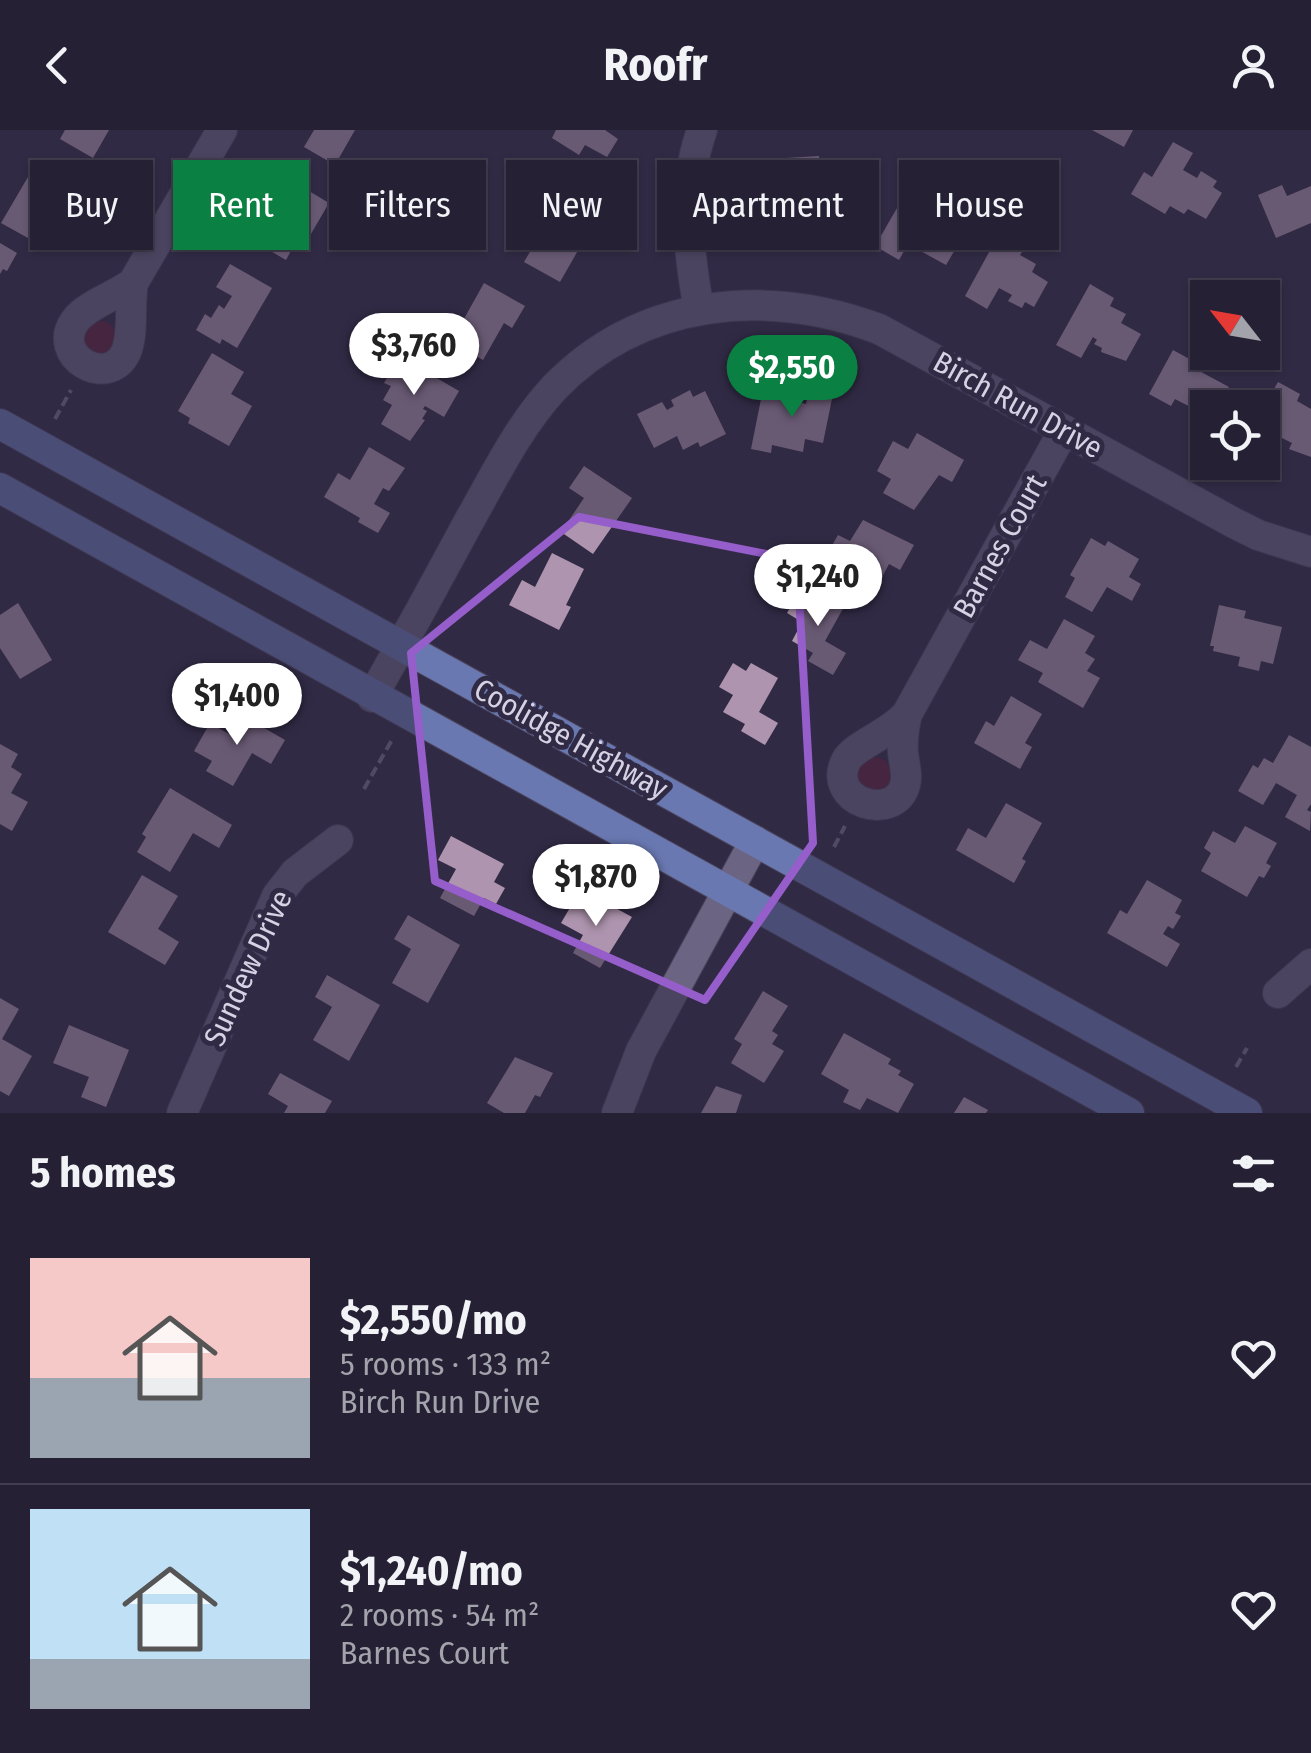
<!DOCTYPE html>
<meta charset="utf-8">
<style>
:root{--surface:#252034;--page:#2d283c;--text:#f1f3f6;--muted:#a3a3ac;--line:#423e4f;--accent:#0b8043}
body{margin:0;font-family:"Fira Sans Condensed",sans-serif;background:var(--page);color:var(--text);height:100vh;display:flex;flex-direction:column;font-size:38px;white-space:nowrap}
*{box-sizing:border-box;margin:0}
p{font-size:32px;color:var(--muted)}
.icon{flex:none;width:55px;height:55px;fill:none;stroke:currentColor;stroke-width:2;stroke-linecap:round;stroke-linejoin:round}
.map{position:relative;height:983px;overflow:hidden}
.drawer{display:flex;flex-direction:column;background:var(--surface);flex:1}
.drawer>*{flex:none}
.guide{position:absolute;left:30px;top:30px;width:1252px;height:90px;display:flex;gap:20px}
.needle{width:65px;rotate:301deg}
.buttons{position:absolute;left:1190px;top:150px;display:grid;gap:20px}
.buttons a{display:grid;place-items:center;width:90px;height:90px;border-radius:0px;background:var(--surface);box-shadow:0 2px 8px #0004,0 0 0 2px var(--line);font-size:50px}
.price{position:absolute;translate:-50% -85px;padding:0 22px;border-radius:35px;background:#fff;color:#222;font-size:32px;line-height:65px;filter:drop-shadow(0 2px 5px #0008)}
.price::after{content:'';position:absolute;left:50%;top:60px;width:30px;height:22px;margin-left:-15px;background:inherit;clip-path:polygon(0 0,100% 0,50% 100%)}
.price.selected{background:var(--accent);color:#fff}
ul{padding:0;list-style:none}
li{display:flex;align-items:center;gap:30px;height:250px;padding:0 30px}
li+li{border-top:2px solid var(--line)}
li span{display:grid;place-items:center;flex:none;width:280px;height:200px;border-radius:0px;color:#555}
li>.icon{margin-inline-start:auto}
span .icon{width:120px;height:120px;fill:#fffc;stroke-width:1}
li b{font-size:42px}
h2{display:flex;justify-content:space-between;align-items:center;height:120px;padding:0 30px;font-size:42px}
.tag{padding:0 35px;border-radius:0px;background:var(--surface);box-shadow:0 2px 8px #0004,0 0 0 2px var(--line);font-size:35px;line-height:90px}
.tag.selected{background:var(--accent);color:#fff}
header{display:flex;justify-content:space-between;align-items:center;height:130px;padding:0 30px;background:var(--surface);font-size:45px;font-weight:700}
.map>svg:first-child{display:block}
.green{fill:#601f3d}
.building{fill:#ae94ae}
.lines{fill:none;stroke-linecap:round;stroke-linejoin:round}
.minor-casing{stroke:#4b445b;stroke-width:32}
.major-casing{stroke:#4b445b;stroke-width:32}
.path{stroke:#777189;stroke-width:4;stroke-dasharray:10 5;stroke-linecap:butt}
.minor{stroke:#6b6482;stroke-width:30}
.major{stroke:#6978b1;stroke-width:30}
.marked{fill:none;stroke:#965eca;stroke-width:8;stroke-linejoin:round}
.labels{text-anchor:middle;stroke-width:10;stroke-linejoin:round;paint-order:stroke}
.street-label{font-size:30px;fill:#d6d2e4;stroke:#312a45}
</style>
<header><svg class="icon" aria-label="back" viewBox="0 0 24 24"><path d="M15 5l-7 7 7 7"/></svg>Roofr<svg class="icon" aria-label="person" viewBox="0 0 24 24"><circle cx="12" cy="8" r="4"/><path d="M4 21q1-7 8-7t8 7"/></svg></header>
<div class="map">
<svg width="1311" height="983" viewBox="0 0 1311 983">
<rect width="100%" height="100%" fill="#312a45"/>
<g class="green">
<circle cx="100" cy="208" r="17"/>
<circle cx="874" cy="644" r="17"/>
</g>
<g class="building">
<polygon points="65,0 109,0 93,28 60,9"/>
<polygon points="314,0 355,0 335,35 304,17"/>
<polygon points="556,0 605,0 618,9 607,27 585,15 579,25 552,8"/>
<polygon points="1092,0 1133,0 1124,17"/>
<polygon points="1173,12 1193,23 1183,40 1197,48 1201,41 1217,51 1213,57 1222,63 1206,89 1188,79 1184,84 1170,76 1165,84 1131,64 1144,42 1152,47"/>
<polygon points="819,26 821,60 815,60 815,70 805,71 807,92 774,94 770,29"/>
<polygon points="35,35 96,70 84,92 66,82 61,91 67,95 61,105 55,101 47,114 39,110 37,113 1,93"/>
<polygon points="279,43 329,73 308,109 300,104 286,130 255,112 263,99 259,97 273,72 265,67"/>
<polygon points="911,54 935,68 930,75 947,85 944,91 965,103 946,135 915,118 918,113 911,109 899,130 875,116"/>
<polygon points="1282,55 1287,66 1311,56 1311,93 1276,108 1258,65"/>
<polygon points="558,73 576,83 579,78 615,99 603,121 584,110 560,152 524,132"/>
<polygon points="999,104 1025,118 1020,125 1036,134 1032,142 1048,152 1034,177 1025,172 1022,178 1008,171 1012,165 999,158 987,179 965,166"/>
<polygon points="0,113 17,123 7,141 3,139 0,144"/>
<polygon points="230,134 272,158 237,218 222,209 220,214 196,200 205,184 211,188 219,175 224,179 232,166 216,157"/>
<polygon points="484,153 525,176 512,198 504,193 483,230 451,212"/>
<polygon points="1090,154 1114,168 1110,176 1126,184 1121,193 1141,204 1126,231 1101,222 1102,218 1094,214 1097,210 1093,207 1081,228 1056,215"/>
<polygon points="1173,220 1195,232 1192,237 1229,257 1217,278 1208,278 1208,286 1175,269 1171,276 1149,264"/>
<polygon points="212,223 244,242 231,264 252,276 229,316 188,293 190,288 178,281"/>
<polygon points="399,226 459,261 444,287 425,276 423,279 427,281 422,289 425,290 410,311 381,294 392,275 383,270 391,256 384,253"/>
<polygon points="1278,252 1300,264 1297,271 1311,279 1311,327 1289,319 1292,313 1278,306 1265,328 1262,326 1262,280"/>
<polygon points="810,255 834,259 823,313 805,309 803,322 772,315 771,323 751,319 762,264 776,267 778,262 791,264 790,270 806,274"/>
<polygon points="690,260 693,267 705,261 726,304 700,317 698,312 683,320 677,306 654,318 637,284 662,272 667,280 674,276 671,270"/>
<polygon points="917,303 964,330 952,352 939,345 914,380 883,363 891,349 877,341 893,311 908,319"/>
<polygon points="369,317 405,338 389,361 383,358 374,374 390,383 378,403 358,392 360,388 324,367 338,343 350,350"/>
<polygon points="584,336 632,368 593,424 561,402 584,368 569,358"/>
<polygon points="863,390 914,415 900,440 889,434 871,468 819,438 838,405 850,411"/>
<polygon points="1091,408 1105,416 1108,411 1139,429 1129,447 1141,454 1132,471 1107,457 1092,482 1065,467 1075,448 1070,445"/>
<polygon points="552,423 584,439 566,475 571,477 559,500 509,475 522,450 535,457"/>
<polygon points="820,461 845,475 825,511 846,523 833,545 808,531 813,523 792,511 802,492 787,483 798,463 814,472"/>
<polygon points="18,473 52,530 20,549 0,518 0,485"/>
<polygon points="1219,475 1246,481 1244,488 1282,497 1273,534 1261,531 1259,541 1238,536 1240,527 1213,521 1214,516 1210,516"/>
<polygon points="1064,489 1095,506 1085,523 1095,529 1087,541 1100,548 1083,578 1038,552 1043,543 1018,530 1030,510 1047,519"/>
<polygon points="733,533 746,541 751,533 778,548 759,582 778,593 765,615 741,601 745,594 723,582 733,565 719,557"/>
<polygon points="1011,566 1042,584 1025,613 1032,617 1020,639 974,613 986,591 994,596"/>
<polygon points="240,584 285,610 271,634 252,623 233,656 206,641 212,631 194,621 210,593 229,604"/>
<polygon points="1289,605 1311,617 1311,674 1307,680 1311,682 1310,701 1285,687 1297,665 1276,653 1263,675 1238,661 1253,635 1258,638 1264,628 1273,633"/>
<polygon points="0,614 18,624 11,637 22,644 11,663 28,672 12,701 0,694"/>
<polygon points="170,658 232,695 219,718 193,703 170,742 137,722 146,707 142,704"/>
<polygon points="1006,673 1042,693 1022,729 1026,731 1014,753 956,720 968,698 986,708"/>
<polygon points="1245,696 1277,713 1266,733 1271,736 1264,748 1259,746 1247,767 1201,741 1211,723 1204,718 1213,701 1235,713"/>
<polygon points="451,706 504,734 494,752 505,758 496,774 484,768 474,786 440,768 456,739 438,730"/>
<polygon points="142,745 178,766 158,799 179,812 165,835 108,802"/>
<polygon points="1147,750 1182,770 1175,783 1181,786 1173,799 1168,796 1163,804 1180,814 1167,837 1107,803 1120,780 1127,784"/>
<polygon points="575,769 593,778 599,769 632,787 600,838 573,823 583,805 561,793"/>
<polygon points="408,785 460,815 428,873 392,853 411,819 394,809"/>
<polygon points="327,845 380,875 349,931 313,910 332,877 315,867"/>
<polygon points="763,861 788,876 772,901 778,905 772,914 784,921 764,953 731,933 742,914 734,909"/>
<polygon points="0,868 19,879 2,909 32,926 9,966 0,961"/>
<polygon points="69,895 129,920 106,977 81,967 89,947 53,933"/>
<polygon points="844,903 891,929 888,934 901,941 898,945 914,954 898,983 867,968 860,980 843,972 849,960 821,944"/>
<polygon points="515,927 553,943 540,967 535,965 525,983 504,983 487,973"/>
<polygon points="280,943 332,971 325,983 284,983 288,976 268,964"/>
<polygon points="716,956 742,965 736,983 701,983"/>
<polygon points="964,967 988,980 986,983 954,983"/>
</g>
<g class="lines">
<defs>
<g id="minor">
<path d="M133 153C129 174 134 203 126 222 108 260 50 226 75 191 86 175 116 166 133 153L222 0"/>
<path d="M699 180C688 119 681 60 702 0"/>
<path d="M372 567C405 509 437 451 468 393 494 347 518 297 554 258 641 168 767 157 879 199L1234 393 1258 405 1311 422"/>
<path d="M907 584C904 597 902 610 903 623 904 633 908 645 905 655 894 693 826 672 846 631 853 616 890 604 907 584L1064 300"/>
<polyline points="1278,863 1311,834"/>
<polyline points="182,983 277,766 295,743 338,710"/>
<polyline points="617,983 641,921 755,711"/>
</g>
<g id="major">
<polyline points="0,294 1247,983"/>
<polyline points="0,358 1129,983"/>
</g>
</defs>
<use href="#minor" class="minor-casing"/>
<use href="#major" class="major-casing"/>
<g class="path">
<polyline points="55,289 71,260"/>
<polyline points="364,659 393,608"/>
<polyline points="834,717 845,696"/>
<polyline points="1236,937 1247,918"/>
</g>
<use href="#minor" class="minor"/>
<use href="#major" class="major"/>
</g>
<path d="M0 0H1311V983H0ZM579 387 797 430 813 713 705 870 435 751 411 523Z" fill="#312a45" fill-opacity=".55" fill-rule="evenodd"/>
<path class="marked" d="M579 387 797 430 813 713 705 870 435 751 411 523Z"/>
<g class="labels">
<g class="street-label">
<text transform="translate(1018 275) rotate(29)" y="10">Birch Run Drive</text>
<text transform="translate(1000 416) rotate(-61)" y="10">Barnes Court</text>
<text transform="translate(571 609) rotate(29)" y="10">Coolidge Highway</text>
<text transform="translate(248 838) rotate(-65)" y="10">Sundew Drive</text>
</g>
</g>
</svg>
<div class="buttons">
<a><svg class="needle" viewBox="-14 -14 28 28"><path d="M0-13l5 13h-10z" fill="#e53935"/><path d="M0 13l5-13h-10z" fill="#a3a3ac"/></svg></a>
<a><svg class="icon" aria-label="locate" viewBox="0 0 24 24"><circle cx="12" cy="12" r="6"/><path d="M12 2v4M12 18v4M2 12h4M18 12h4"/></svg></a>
</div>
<b class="price" style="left:414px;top:268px">$3,760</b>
<b class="price selected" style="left:792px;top:290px">$2,550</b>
<b class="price" style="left:818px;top:499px">$1,240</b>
<b class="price" style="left:237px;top:618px">$1,400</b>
<b class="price" style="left:596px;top:799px">$1,870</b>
<div class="guide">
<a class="tag">Buy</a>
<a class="tag selected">Rent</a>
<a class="tag">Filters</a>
<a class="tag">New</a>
<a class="tag">Apartment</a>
<a class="tag">House</a>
</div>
</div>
<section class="drawer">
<h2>5 homes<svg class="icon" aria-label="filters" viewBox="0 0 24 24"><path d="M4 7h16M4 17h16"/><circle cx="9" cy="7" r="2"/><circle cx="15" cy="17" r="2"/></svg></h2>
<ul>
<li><span style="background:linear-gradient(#f6c9c9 60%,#9aa5b1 0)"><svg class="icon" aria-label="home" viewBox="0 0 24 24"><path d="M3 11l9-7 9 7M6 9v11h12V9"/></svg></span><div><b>$2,550/mo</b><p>5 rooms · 133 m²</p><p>Birch Run Drive</p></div><svg class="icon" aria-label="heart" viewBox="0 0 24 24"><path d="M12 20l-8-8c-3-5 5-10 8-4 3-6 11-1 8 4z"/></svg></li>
<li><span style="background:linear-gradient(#bfe0f5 75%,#9aa5b1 0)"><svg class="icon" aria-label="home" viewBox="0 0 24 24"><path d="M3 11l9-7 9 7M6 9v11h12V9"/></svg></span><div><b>$1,240/mo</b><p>2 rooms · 54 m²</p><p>Barnes Court</p></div><svg class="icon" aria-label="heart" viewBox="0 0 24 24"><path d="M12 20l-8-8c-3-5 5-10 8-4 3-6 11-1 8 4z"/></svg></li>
</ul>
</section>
